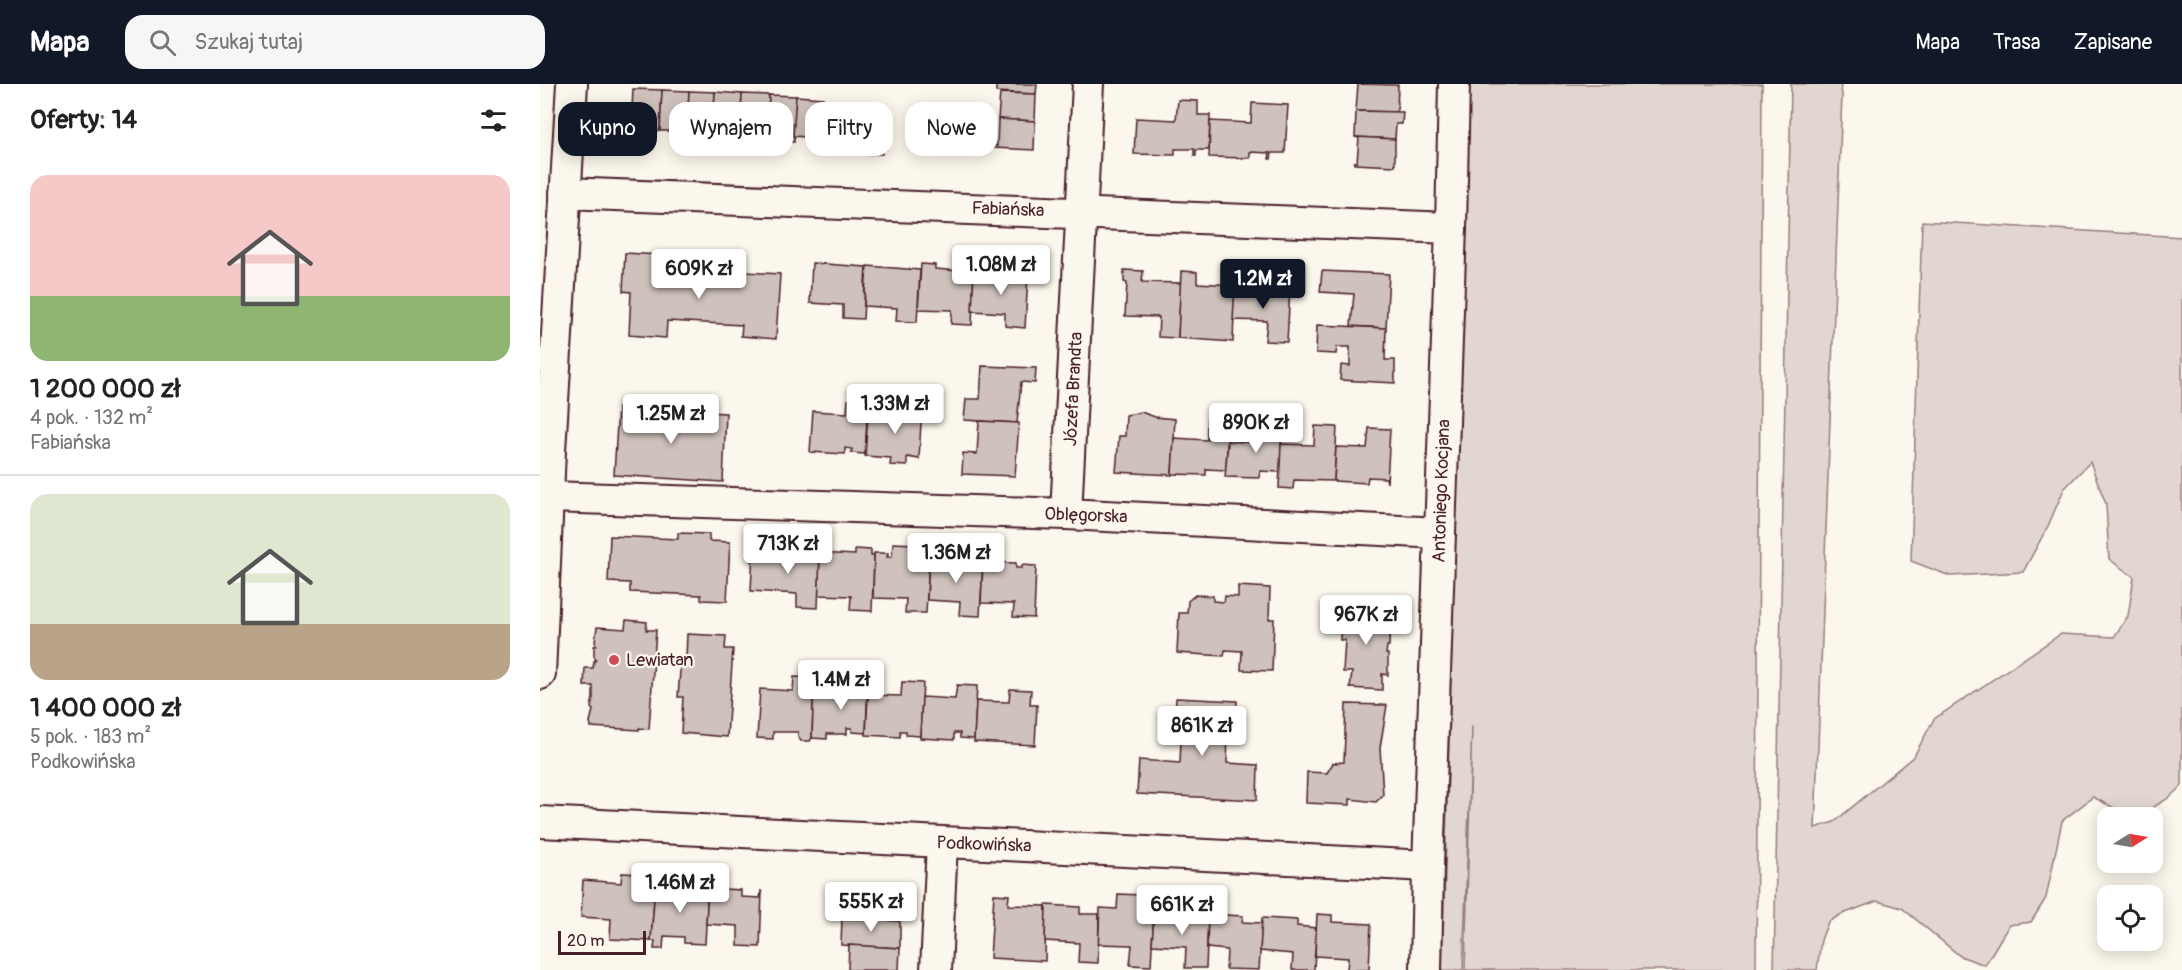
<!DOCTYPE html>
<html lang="pl">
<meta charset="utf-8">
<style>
:root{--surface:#fff;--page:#f6f6f6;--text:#222;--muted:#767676;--line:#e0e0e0;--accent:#111827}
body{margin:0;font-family:Pangolin,sans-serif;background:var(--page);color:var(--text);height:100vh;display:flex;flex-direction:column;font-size:22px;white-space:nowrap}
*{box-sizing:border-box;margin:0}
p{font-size:20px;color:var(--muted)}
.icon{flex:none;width:33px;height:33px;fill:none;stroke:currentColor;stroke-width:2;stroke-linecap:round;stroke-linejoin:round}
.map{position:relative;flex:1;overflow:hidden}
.sheet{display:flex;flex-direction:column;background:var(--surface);width:540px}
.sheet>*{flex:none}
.guide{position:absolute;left:18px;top:18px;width:570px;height:54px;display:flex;gap:12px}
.needle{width:39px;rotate:79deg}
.fabs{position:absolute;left:1557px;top:723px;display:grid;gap:12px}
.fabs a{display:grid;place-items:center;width:66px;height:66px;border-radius:12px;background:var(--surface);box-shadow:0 3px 15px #0003;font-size:30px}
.scale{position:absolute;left:18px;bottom:15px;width:88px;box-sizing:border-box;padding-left:6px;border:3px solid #4a1f2b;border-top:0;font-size:16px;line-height:21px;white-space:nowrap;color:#4a1f2b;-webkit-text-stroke:4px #fbf7ec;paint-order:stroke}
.price{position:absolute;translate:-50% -51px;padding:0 14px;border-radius:6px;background:#fff;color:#222;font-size:20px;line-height:39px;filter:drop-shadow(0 2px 3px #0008)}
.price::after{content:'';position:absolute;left:50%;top:36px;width:18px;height:14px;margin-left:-9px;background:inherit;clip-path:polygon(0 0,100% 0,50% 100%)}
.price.selected{background:var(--accent);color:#fff}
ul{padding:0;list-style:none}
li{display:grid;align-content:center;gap:12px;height:318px;padding:0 30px}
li+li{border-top:2px solid var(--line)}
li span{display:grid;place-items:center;height:186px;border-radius:18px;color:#555}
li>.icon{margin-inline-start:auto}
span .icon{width:108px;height:108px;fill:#fffc;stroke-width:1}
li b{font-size:26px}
h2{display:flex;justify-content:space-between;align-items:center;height:72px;padding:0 30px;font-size:26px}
.pill{padding:0 21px;border-radius:18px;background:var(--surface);box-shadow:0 3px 15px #0003;font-size:21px;line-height:54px}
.pill.selected{background:var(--accent);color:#fff}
header{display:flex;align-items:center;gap:36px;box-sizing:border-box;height:84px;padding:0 30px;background:var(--accent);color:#fff}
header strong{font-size:28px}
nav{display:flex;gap:33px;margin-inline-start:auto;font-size:21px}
.search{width:420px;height:54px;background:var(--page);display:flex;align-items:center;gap:15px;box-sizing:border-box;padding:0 21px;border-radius:18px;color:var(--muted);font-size:22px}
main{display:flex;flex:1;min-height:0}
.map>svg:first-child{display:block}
.green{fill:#e2d7d0;stroke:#967b7e;stroke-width:1.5}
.building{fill:#cfc2bc;stroke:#4a1f2b;stroke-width:1.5}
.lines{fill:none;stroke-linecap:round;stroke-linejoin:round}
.minor-casing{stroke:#4a1f2b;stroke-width:34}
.minor{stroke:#fbf7ec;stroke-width:30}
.poi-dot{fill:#d1495b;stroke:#fbf7ec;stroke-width:2}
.labels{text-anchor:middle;stroke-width:4.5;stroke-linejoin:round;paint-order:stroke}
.street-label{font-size:18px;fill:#4a1f2b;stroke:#fbf7ec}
.poi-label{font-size:18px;fill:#4a1f2b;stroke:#fbf7ec;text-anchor:start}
</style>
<header>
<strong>Mapa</strong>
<div class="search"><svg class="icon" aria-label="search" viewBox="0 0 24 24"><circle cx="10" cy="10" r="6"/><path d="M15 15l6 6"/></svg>Szukaj tutaj</div>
<nav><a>Mapa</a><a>Trasa</a><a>Zapisane</a></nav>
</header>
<main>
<section class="sheet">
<h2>Oferty: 14<svg class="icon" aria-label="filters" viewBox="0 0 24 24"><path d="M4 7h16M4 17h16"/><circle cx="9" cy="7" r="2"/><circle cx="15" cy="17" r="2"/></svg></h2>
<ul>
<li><span style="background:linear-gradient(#f6c9c9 65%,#8fb573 0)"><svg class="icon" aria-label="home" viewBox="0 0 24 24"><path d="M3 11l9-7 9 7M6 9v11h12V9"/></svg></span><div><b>1 200 000 zł</b><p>4 pok. · 132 m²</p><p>Fabiańska</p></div></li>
<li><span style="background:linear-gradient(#dfe7d0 70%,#b9a48a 0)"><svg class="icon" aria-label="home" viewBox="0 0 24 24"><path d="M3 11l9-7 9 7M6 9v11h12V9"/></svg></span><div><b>1 400 000 zł</b><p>5 pok. · 183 m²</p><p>Podkowińska</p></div></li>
</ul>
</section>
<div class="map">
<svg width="1642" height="886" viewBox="0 0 1642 886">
<rect width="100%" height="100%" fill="#fbf7ec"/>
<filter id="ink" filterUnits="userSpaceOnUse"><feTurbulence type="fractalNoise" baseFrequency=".0167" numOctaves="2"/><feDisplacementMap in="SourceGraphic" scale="12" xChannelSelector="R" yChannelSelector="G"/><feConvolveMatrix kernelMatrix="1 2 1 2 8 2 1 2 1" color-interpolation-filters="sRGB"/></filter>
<g filter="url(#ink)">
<g class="green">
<polygon points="929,0 1222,0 1216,886 925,886 932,642 923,886 902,886"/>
<polygon points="1251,0 1300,0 1302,10 1275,744 1294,738 1374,672 1394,635 1521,550 1574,553 1588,532 1594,493 1569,475 1566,420 1550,378 1524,405 1508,442 1483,488 1410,492 1371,477 1382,137 1642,153 1642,702 1627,715 1597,733 1591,733 1553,713 1522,737 1506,814 1491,838 1469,841 1445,881 1420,872 1362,824 1337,817 1300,831 1288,838 1281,856 1277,886 1234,886"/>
</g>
<g class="building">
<polygon points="456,0 497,0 496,10 456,8"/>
<polygon points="818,0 858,1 857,28 816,27"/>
<polygon points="93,5 122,6 120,47 91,46"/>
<polygon points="122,6 149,7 147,47 120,47"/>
<polygon points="149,7 175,8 173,49 147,47"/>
<polygon points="175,8 202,10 200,50 173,49"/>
<polygon points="460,9 496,10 495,37 458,35"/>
<polygon points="202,10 229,11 227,51 200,50"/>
<polygon points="229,11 256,12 254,58 246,58 246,52 227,51"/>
<polygon points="256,12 283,14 280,62 266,62 266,53 253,52"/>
<polygon points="638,16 658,17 658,31 670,31 669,66 656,66 656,72 654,72 654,65 635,65 635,71 594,70 596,34 636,36"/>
<polygon points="712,19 748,21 745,69 732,69 731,75 729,75 730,69 710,68 710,74 669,73 670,37 711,39"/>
<polygon points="282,24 315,24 313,64 298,63 298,69 281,68"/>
<polygon points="315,24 348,26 346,65 342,65 342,70 328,70 329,64 313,64"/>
<polygon points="816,27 863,28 862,40 856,40 855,55 815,53"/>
<polygon points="458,35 495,37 494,66 453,64 453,61 457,62"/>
<polygon points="815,53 855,55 855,82 814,80 814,78 817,78 819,54"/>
<polygon points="85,169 119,171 117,192 205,197 206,188 240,190 236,255 201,252 202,241 127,237 126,254 89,251 91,208 83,207"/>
<polygon points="272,179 326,183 323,235 303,234 303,221 270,219"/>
<polygon points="381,180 395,181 395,185 434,188 432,241 411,240 412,226 378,225"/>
<polygon points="327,182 380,186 377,238 356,237 357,224 324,222"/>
<polygon points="434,186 488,191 485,244 465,242 465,229 432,227"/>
<polygon points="584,186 603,187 602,198 641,199 638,254 618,253 619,233 585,232 587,199 584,198"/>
<polygon points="641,187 657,188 657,199 695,201 693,258 638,254"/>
<polygon points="782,187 849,190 846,244 811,242 814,210 780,208"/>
<polygon points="695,201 729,202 729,209 748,210 750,204 747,258 725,257 727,237 693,236"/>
<polygon points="777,241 846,244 845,276 855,276 855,299 800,296 801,281 810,282 810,263 797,263 796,270 776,269"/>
<polygon points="442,282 496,284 495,299 481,298 477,339 424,336 426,315 440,315"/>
<polygon points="308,316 328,317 325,370 311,369 312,365 305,364 305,370 270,368 273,327 307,329"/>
<polygon points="360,318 382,320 379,375 367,373 367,382 350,381 351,374 325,372 328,330 359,332"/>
<polygon points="78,324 186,329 183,398 74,391"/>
<polygon points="601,328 615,333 635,335 632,391 576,388 579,352 585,352 586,331"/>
<polygon points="667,336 688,337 686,386 666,385 666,391 632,390 634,354 667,356"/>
<polygon points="439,337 479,339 475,392 422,390 423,369 437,370"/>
<polygon points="721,339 742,340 740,388 720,387 719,394 685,393 688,357 720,359"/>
<polygon points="775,342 797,343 794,397 754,396 753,405 739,404 741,360 774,361"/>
<polygon points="829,344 850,345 847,399 846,394 828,393 827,399 794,397 796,363 827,364"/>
<polygon points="138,449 169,450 169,457 190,458 187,517 161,516 161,511 90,508 90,499 68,498 70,452 138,455"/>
<polygon points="353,459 376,460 375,476 389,475 386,529 365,529 366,515 333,514 334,469 348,469 347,473 352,473"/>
<polygon points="315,465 331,466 331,472 334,472 332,527 310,526 311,512 278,511 280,469 315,471"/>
<polygon points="213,466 280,469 278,524 257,523 257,510 211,507"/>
<polygon points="389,475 423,477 422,481 429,482 429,478 443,479 440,532 419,531 420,518 387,516"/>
<polygon points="443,478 476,479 476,484 482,484 482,481 496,482 494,534 473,533 474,520 441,519"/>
<polygon points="698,502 730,504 729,535 734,535 732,587 701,586 702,567 685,566 684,572 637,569 639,529 647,529 648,517 655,511 673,512 673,517 684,518 685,512 698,513"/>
<polygon points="821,521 833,521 833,526 850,526 849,562 847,562 846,570 848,570 848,591 842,590 842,606 810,604 812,588 803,588 805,556 800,556 801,538 805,538 806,525 821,526"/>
<polygon points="86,536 107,538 106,546 116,546 109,645 99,644 99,646 51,643 50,638 53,626 51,624 53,614 53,602 44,602 45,584 53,584 54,577 56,576 54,572 54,562 57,562 55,558 57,543 85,545"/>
<polygon points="147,550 186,552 185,565 193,565 187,653 141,649 143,613 138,613 141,574 146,574"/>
<polygon points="254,593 274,594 272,654 270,657 261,657 258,653 258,648 233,648 233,655 217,654 220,605 253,607"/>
<polygon points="274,594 275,608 307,609 308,595 328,596 326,649 312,648 312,644 307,644 307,650 287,650 287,655 272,654"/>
<polygon points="362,598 383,599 380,652 366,651 366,647 360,647 360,653 326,651 328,611 361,612"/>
<polygon points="417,601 437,602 434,655 420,654 420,649 414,649 414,656 380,654 382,613 415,615"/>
<polygon points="470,605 491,606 490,621 497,621 495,661 434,658 436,617 469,618"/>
<polygon points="636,614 697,617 695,652 688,652 687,679 718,681 717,716 597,710 599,676 640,679 642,634 635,633"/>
<polygon points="806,620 847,621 840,664 843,711 836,718 810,715 810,721 766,719 767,688 787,689 793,679 804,678"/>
<polygon points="82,789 102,790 102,800 115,801 111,857 70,855 71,835 41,833 43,796 81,799"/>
<polygon points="115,801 168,804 165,860 144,859 144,853 124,852 123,865 114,865 115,857 111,857"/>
<polygon points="168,804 201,806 201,813 220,814 221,807 222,808 220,863 198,862 198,842 166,840"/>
<polygon points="312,807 352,809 351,836 315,835 316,809"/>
<polygon points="454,810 469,811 468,821 506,822 505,877 450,874"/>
<polygon points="578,810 601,811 600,826 614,827 611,882 590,881 592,861 558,860 560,824 577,825"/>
<polygon points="506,821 540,823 540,830 559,830 558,879 538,878 539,859 505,857"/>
<polygon points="614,827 650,829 649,836 668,837 666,884 645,884 646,863 612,861"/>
<polygon points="668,830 703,832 702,838 722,839 719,886 686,885 687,866 667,864"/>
<polygon points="777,830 792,831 792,838 831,840 829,886 807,886 808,874 775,872"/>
<polygon points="302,834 358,837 360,838 360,864 301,861"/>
<polygon points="722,834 757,836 757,842 776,844 774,886 752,886 753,870 720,867"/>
<polygon points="309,861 360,864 359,886 308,886"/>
</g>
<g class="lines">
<defs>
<g id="minor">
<polyline points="25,109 911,144"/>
<polyline points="9,413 526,430 900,449"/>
<polyline points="526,430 548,0"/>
<polyline points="0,590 10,367 32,0"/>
<polyline points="0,738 888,782"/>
<polyline points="396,886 402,759"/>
<polyline points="886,886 888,782 911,144 914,0"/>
</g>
</defs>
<use href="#minor" class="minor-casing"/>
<use href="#minor" class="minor"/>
</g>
</g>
<circle class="poi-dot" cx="74" cy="576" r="6"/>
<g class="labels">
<g class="street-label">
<text transform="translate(468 125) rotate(2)" y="6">Fabiańska</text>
<text transform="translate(533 305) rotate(-87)" y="6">Józefa Brandta</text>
<text transform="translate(901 407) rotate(-88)" y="6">Antoniego Kocjana</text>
<text transform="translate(546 431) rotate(2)" y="6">Oblęgorska</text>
<text transform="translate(444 760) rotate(2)" y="6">Podkowińska</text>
</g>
<g class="poi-label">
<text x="86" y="582">Lewiatan</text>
</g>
</g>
</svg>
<div class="fabs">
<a><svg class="needle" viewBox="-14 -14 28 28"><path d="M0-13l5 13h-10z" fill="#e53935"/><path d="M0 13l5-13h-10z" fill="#767676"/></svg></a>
<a><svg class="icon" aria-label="locate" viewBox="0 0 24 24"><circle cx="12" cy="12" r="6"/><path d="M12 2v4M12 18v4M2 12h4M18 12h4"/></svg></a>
</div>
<div class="scale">20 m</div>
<b class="price" style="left:461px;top:212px">1.08M zł</b>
<b class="price" style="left:159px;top:216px">609K zł</b>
<b class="price selected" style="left:723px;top:226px">1.2M zł</b>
<b class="price" style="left:355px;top:351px">1.33M zł</b>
<b class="price" style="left:131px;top:361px">1.25M zł</b>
<b class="price" style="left:716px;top:370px">890K zł</b>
<b class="price" style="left:248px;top:491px">713K zł</b>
<b class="price" style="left:416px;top:500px">1.36M zł</b>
<b class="price" style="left:826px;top:562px">967K zł</b>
<b class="price" style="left:301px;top:627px">1.4M zł</b>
<b class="price" style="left:662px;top:673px">861K zł</b>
<b class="price" style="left:140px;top:830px">1.46M zł</b>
<b class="price" style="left:331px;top:849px">555K zł</b>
<b class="price" style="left:642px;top:852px">661K zł</b>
<div class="guide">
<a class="pill selected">Kupno</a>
<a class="pill">Wynajem</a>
<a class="pill">Filtry</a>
<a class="pill">Nowe</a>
</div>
</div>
</main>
